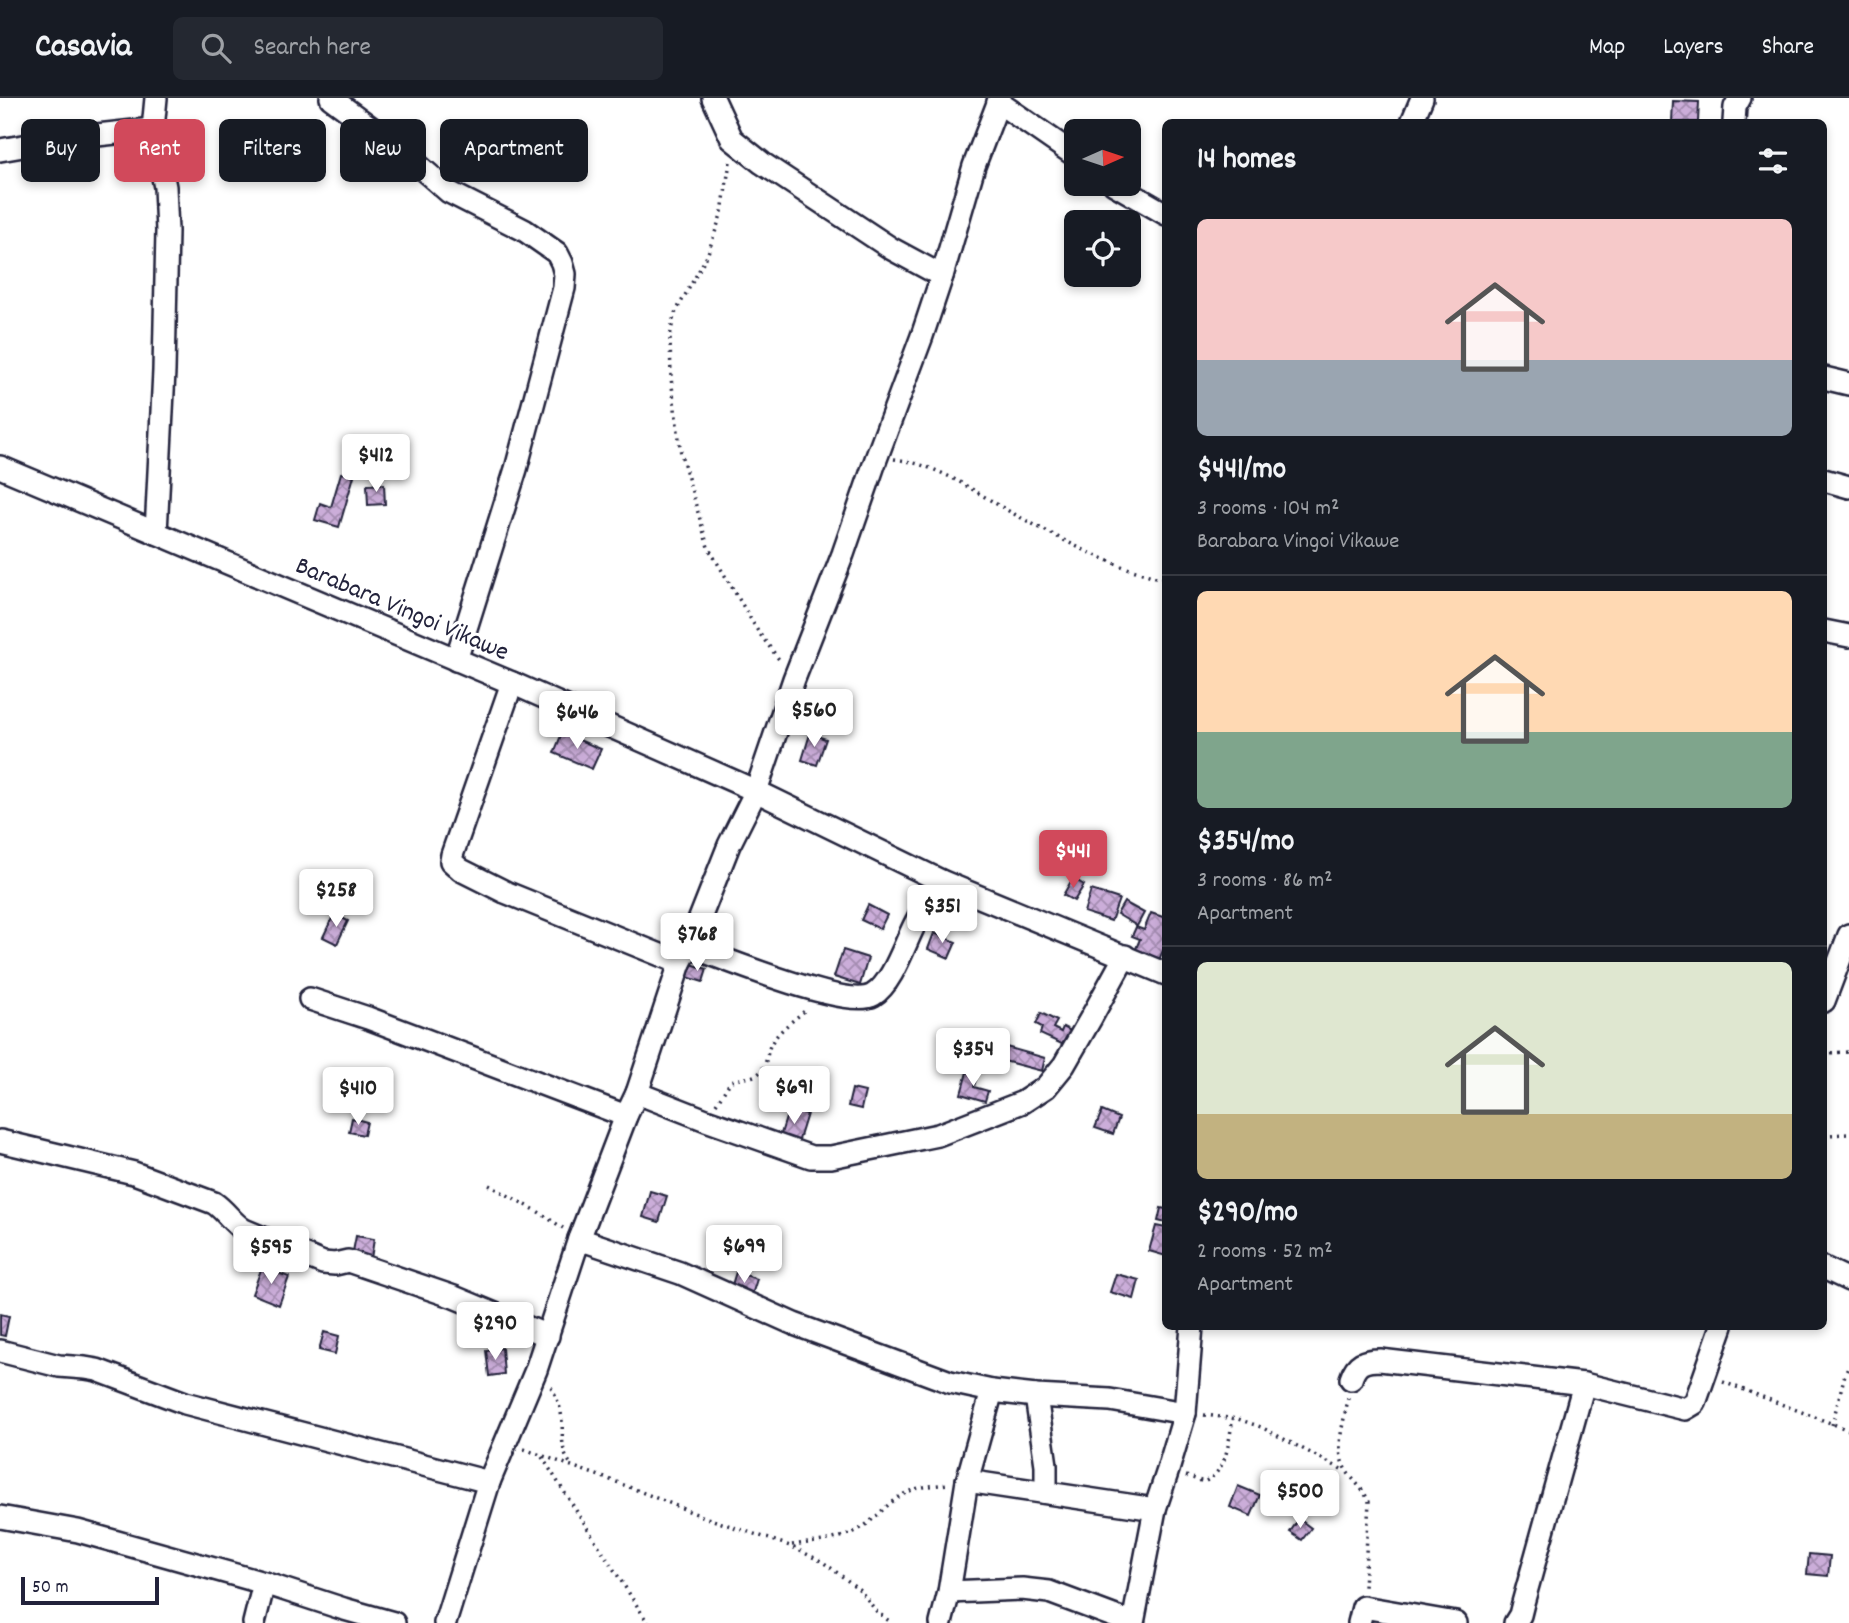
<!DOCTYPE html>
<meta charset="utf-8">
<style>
:root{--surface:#171b24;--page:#242831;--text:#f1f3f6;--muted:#9ea1a6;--line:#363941;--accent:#d1495b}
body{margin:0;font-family:Dekko,sans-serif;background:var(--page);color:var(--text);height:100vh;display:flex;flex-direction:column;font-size:26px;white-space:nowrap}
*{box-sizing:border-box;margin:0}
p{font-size:23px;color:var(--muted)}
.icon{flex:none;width:38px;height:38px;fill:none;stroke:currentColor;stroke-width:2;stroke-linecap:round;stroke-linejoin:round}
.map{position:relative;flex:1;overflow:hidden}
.drawer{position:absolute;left:1162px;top:21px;width:665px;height:1211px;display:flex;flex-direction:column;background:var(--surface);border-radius:10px;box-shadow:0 4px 10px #0003}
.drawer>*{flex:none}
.hud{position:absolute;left:21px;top:21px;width:665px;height:63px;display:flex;gap:14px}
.needle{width:46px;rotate:87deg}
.controls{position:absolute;left:1064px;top:21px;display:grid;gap:14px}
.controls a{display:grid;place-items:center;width:77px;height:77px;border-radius:10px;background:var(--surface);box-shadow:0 4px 10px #0003;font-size:35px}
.scale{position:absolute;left:21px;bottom:18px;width:138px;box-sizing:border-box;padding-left:7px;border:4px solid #22223b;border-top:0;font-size:19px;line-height:24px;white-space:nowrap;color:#22223b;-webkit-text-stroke:5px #fff;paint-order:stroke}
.price{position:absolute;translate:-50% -60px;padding:0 16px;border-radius:7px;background:#fff;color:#222;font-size:23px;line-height:46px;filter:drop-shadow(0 2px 4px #0008)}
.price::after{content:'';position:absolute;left:50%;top:42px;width:21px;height:16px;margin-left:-10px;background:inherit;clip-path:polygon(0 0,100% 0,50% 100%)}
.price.active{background:var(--accent);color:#fff}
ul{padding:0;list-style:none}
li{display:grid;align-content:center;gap:14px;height:371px;padding:0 35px}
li+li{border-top:2px solid var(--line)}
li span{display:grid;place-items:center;height:217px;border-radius:10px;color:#555}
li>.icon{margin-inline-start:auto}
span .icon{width:126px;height:126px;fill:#fffc;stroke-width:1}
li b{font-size:30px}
h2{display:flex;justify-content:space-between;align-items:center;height:84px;padding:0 35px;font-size:30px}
.tag{padding:0 24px;border-radius:10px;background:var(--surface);box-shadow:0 4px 10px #0003;font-size:24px;line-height:63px}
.tag.active{background:var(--accent);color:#fff}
header{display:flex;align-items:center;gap:42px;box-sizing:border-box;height:98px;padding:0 35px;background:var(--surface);border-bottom:2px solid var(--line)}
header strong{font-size:33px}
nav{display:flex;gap:38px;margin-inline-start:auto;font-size:24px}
.search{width:490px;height:63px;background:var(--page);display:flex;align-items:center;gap:18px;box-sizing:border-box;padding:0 24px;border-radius:10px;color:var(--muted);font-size:26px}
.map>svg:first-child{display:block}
.building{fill:url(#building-cross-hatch);stroke:#22223b;stroke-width:2}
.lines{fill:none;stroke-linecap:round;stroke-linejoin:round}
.street-casing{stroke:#22223b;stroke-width:26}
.path{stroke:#22223b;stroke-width:3.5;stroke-dasharray:2 5;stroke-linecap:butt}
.street{stroke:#fff;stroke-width:21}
.labels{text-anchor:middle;stroke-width:6;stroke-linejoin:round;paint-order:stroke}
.street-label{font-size:26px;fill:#22223b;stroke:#fff}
</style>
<header>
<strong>Casavia</strong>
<div class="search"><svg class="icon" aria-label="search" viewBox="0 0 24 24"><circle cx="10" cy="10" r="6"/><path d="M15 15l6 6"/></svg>Search here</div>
<nav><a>Map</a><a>Layers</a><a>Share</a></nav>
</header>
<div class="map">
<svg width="1849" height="1525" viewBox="0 0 1849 1525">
<defs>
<pattern id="building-cross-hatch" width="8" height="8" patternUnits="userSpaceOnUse" patternTransform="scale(1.75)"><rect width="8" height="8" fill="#cbadd9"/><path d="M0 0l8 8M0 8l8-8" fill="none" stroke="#a48cb1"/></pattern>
</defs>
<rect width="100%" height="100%" fill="#fff"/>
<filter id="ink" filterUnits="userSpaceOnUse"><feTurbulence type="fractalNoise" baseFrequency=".0143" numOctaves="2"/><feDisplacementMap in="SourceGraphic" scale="14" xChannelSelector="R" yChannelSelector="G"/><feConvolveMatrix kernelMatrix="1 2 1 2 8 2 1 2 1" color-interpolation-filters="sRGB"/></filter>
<g filter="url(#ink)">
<g class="building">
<polygon points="1673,3 1699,4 1698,24 1672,24"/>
<polygon points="341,375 354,378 339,429 315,422 320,405 331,409"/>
<polygon points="384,386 385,406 368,407 367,387"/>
<polygon points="562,635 601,651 592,671 554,655"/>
<polygon points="810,636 826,641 817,667 802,662"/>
<polygon points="1073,780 1084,787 1074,803 1063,797"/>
<polygon points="1091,792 1119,801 1111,823 1084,814"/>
<polygon points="1124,804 1144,815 1137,828 1117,816"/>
<polygon points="868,807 887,817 880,831 861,822"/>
<polygon points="1151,815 1166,820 1166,846 1159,862 1135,853 1140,841 1132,838 1136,829 1144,832"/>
<polygon points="334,816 348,823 337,846 323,839"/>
<polygon points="934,835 956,844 949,860 928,851"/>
<polygon points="843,852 868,860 860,887 834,879"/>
<polygon points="691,866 707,871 703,884 687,879"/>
<polygon points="1041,915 1057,923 1053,930 1061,934 1063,929 1073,934 1066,948 1040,936 1042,929 1036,926"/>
<polygon points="999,947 1045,960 1042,973 996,961"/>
<polygon points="967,974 977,977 974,989 988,993 985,1003 961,996"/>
<polygon points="852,991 865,994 861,1011 848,1008"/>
<polygon points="789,1010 807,1016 798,1045 780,1039"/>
<polygon points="1102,1013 1119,1020 1113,1036 1095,1030"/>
<polygon points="352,1020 367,1024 364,1037 349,1034"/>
<polygon points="650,1093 667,1098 659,1124 643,1119"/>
<polygon points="1161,1110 1166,1111 1166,1125 1158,1123"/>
<polygon points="1156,1128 1166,1130 1166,1158 1149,1153"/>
<polygon points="356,1138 374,1141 370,1167 351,1164"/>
<polygon points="262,1169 289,1179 279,1207 252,1196"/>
<polygon points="736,1174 757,1181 751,1200 730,1193"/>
<polygon points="1116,1176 1139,1182 1134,1201 1110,1194"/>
<polygon points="0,1216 9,1218 5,1238 0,1237"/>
<polygon points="324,1234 339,1238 335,1256 319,1252"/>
<polygon points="502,1250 504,1276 489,1278 486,1252"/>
<polygon points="1238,1388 1260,1397 1251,1418 1230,1409"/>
<polygon points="1299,1421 1311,1430 1302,1442 1290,1434"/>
<polygon points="1809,1456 1830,1458 1828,1478 1807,1476"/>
</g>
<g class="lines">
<defs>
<g id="street">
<polyline points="331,0 397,49 449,94 524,132 557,155 562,165 565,176 564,190 516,371 456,562"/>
<polyline points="713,0 732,41 762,65 892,151 942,178"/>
<polyline points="998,4 1076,58"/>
<polyline points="1412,24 1422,0"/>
<polyline points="1734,24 1735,9 1740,0"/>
<polyline points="0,52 69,40 153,31"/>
<polyline points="1114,86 1166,116"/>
<polyline points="1824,280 1849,286"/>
<polyline points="0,369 512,585 756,693 941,783 1166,876"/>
<polyline points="1824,382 1849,389"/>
<polyline points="156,435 164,273 167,133 165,89 153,31 156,0"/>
<polyline points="1824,533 1849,538"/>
<polyline points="512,585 452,757 451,763 461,772 505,794 680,865"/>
<path d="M689 848C720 859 848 912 873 897 893 885 905 844 916 824 923 810 932 797 941 783"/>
<polyline points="310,901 368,920 626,1018"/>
<polyline points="1824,903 1849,837"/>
<polyline points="637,995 706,1022 811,1059 831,1059 938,1037 1023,1004 1046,989 1064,967 1091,920 1125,858"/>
<path d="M0 1043 134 1075 214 1105C226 1113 232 1125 244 1132L323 1165 335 1166 348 1163 454 1199 548 1238"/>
<polyline points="579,1141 680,1175 794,1226 950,1284 992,1293 1036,1298 1110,1302 1185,1315"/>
<polyline points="1824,1170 1849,1182"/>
<polyline points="0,1253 59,1268 85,1270 97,1272 185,1305 489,1384"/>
<path d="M1351 1281C1356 1265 1364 1262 1380 1262L1584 1286 1685 1311 1695 1305 1722 1228"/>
<polyline points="1036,1298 1046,1367 1046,1394"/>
<polyline points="967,1383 1155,1411"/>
<polyline points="0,1419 78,1433 264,1485 344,1511 394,1525"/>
<polyline points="949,1494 1022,1491 1049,1494 1132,1525"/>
<polyline points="254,1525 264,1485"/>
<polyline points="445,1525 489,1384 536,1272 579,1141 626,1018 637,995 680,865 689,848 729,747 756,693 794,581 843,456 876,361 922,238 942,178 974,68 1000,0"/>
<polyline points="941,1525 949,1494 967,1383 992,1293"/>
<polyline points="1133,1525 1155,1411 1168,1372 1185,1315 1192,1228"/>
<polyline points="1359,1525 1363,1509 1456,1525"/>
<polyline points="1515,1525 1520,1517 1523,1505 1584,1286"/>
</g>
</defs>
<use href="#street" class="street-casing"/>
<g class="path">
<polyline points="730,64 722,114 707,158 674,217 670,239 671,280 681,356 708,449 759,535 781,564"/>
<path d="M894 361C942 367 975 395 1016 417 1051 436 1087 455 1124 469 1138 474 1152 478 1166 482"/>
<polyline points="1824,955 1849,954"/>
<path d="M716 1006 731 983C740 980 750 981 758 976 768 968 766 955 771 946 779 932 795 921 807 911"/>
<polyline points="1824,1037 1849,1036"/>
<polyline points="489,1087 537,1113 563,1130"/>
<polyline points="1723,1284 1849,1332"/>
<path d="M551 1289C557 1299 561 1310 562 1322 563 1338 560 1355 572 1367"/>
<path d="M1348 1300C1345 1322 1333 1351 1346 1372 1353 1383 1364 1391 1369 1404L1364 1489"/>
<polyline points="1204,1317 1238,1321 1261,1329 1345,1373"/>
<polyline points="1832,1327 1845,1276 1849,1268"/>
<polyline points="524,1351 619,1385 704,1419 790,1448 823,1464 860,1492 877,1514 892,1525"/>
<polyline points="542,1359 648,1525"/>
<path d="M1186 1378 1204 1384C1228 1373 1228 1344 1233 1321"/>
<path d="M792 1447C814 1444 836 1443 856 1433 874 1424 886 1405 904 1396 917 1388 932 1388 947 1386"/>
</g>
<use href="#street" class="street"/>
</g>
</g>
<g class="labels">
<g class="street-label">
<text transform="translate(403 509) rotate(23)" y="9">Barabara Vingoi Vikawe</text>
</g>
</g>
</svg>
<div class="controls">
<a><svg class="needle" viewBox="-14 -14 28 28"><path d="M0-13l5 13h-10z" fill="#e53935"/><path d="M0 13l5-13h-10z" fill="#9ea1a6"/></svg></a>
<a><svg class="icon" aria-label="locate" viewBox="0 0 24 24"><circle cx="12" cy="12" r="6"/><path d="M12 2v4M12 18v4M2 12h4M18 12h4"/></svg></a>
</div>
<div class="scale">50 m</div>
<b class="price" style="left:376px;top:396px">$412</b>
<b class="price" style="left:814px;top:651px">$560</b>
<b class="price" style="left:577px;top:653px">$646</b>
<b class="price active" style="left:1073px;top:792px">$441</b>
<b class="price" style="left:336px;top:831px">$258</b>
<b class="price" style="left:942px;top:847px">$351</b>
<b class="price" style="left:697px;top:875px">$768</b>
<b class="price" style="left:973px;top:990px">$354</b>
<b class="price" style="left:794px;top:1028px">$691</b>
<b class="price" style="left:358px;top:1029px">$410</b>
<b class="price" style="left:744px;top:1187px">$699</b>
<b class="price" style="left:271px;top:1188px">$595</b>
<b class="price" style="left:495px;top:1264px">$290</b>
<b class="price" style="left:1300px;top:1432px">$500</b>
<div class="hud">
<a class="tag">Buy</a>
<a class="tag active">Rent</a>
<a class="tag">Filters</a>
<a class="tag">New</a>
<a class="tag">Apartment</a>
</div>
<section class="drawer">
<h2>14 homes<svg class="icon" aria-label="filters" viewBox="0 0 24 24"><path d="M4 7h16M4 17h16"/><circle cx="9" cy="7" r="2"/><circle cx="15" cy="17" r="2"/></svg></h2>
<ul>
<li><span style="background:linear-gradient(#f6c9c9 65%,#9aa5b1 0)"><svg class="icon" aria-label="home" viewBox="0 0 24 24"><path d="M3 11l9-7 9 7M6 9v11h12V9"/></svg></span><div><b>$441/mo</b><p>3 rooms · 104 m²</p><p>Barabara Vingoi Vikawe</p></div></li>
<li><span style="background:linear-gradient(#ffd9b3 65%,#7fa58c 0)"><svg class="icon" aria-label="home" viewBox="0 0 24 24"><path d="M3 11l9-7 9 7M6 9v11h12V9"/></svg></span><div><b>$354/mo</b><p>3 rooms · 86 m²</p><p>Apartment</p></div></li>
<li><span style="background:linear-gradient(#dfe7d0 70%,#c2b280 0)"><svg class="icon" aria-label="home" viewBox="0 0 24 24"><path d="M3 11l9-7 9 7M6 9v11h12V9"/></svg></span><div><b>$290/mo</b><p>2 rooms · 52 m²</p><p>Apartment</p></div></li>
</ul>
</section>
</div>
